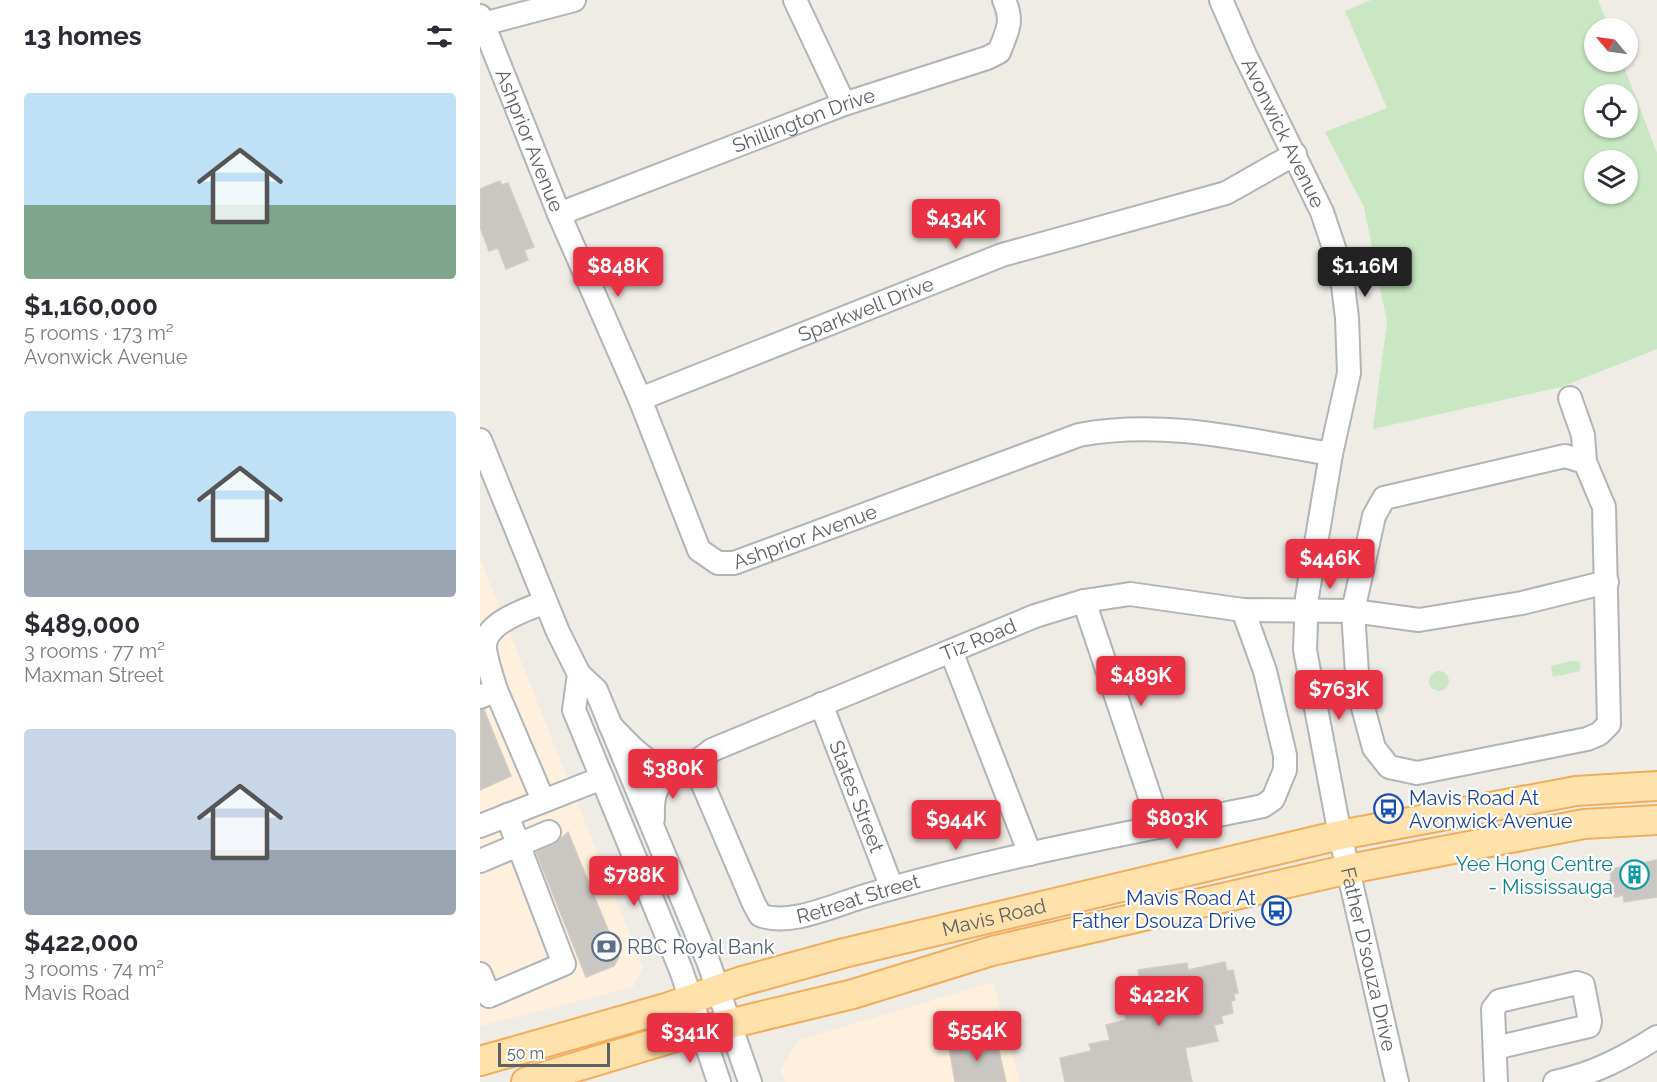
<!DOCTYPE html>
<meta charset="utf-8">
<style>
:root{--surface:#fff;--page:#f7f7f7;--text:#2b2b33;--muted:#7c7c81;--accent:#ea3143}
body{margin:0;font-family:Raleway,sans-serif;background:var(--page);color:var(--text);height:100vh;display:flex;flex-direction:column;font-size:22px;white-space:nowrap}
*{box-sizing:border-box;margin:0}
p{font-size:20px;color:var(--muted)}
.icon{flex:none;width:33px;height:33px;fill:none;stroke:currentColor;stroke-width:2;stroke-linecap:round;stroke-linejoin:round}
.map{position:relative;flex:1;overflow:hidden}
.side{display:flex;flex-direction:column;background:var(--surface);width:480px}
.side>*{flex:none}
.needle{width:39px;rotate:299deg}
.controls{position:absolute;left:1104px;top:18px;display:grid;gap:12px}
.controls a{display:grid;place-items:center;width:54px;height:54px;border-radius:50%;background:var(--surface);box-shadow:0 2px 4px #0004;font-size:30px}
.scale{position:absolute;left:18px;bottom:15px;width:112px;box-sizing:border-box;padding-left:6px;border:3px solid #5d6266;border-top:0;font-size:16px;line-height:21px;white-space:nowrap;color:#5d6266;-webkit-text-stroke:4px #fff;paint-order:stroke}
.price{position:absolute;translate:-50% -51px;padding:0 14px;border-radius:6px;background:var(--accent);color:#fff;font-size:20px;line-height:39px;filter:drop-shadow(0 2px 3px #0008)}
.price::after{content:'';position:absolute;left:50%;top:36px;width:18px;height:14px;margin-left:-9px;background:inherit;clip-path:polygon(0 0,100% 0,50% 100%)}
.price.selected{background:#222;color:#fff}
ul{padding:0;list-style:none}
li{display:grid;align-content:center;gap:12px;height:318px;padding:0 24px}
li span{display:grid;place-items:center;height:186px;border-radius:6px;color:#555}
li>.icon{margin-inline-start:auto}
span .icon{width:108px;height:108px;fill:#fffc;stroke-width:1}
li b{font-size:26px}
h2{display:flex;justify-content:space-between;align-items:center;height:72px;padding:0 24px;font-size:26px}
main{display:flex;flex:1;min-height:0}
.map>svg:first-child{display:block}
.commercial{fill:#fef0dc}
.green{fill:#c8e7c2;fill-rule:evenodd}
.building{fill:#cac6c1;stroke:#d4ccc3;stroke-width:1.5}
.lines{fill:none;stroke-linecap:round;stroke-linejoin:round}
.minor-casing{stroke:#b1b4b8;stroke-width:26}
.major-casing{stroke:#f2ad5c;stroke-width:32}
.minor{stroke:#fff;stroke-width:22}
.major{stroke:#ffe2ab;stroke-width:28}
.labels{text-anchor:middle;stroke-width:4.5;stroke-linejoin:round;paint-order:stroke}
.street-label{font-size:20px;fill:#5d6266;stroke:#fff}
.transit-label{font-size:20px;fill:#164399;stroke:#fff;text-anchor:start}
.culture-label{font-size:20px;fill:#0d838f;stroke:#fff;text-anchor:end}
.service-label{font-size:20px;fill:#4e5e75;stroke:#fff;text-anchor:start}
</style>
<main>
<section class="side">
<h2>13 homes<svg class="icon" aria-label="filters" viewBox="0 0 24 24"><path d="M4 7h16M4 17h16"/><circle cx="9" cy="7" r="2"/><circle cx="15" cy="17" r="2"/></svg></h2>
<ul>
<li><span style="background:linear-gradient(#bfe0f5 60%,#7fa58c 0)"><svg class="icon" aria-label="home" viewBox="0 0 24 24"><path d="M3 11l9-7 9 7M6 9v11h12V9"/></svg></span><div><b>$1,160,000</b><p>5 rooms · 173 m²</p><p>Avonwick Avenue</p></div></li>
<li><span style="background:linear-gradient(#bfe0f5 75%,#9aa5b1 0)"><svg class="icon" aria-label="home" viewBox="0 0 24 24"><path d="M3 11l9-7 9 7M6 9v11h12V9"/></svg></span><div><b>$489,000</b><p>3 rooms · 77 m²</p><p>Maxman Street</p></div></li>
<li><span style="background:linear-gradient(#c9d6e8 65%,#9aa5b1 0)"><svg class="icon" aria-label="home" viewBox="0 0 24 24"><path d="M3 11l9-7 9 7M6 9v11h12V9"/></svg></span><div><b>$422,000</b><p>3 rooms · 74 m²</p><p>Mavis Road</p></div></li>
</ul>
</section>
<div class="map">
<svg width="1177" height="1082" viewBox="0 0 1177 1082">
<rect width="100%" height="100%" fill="#efebe5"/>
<g class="commercial">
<polygon points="0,559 163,967 153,987 0,1026"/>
<polygon points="513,982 540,1082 305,1082 300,1070 319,1040"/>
</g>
<g class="green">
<path d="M891 0H1118L1129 28H1114V62H1142L1177 153V349L1081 387 893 429 907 322 884 207 845 132 907 108 865 11ZM1114 94H1148V128H1114ZM1114 160H1148V194H1114Z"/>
<polygon points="1092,661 1100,662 1100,671 1073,677 1071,666"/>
<circle cx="959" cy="681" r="10"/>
</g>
<g class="building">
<polygon points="20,181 22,185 28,183 54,247 44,250 48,260 26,269 18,248 9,251 0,227 0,189"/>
<polygon points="0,710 4,710 31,776 0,790"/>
<polygon points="88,832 139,957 134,966 106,977 56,852 75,844"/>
<polygon points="1177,860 1177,897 1144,902 1143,895 1136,897 1124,891 1131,879 1130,869"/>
<polygon points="745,962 747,971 753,970 758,993 754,994 755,1000 751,1001 753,1013 741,1016 743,1023 734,1025 738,1041 705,1048 712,1082 585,1082 580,1058 611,1051 609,1044 630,1040 626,1025 646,1020 641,994 662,990 658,970 707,963 708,970"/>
<polygon points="511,1036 513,1047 518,1047 526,1082 475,1082 469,1047"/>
</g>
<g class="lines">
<defs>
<g id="minor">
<polyline points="315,0 364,104"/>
<path id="s1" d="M741 0 765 55 842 212 861 269 867 318 869 373 851 454 827 597 825 650 860 835 917 1082"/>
<path id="s2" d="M0 16 79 214 160 399 219 550 238 563H254L599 435C685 419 766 440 851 454"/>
<polyline points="3,24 94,0"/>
<path id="s3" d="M79 214 364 104 507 58 519 52C527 31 534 22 524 0"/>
<polyline points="1090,398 1103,435 1105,462"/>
<path id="s4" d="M160 399 522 255 746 193 815 154"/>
<polyline points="0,440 78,632 99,674 116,690 228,961 270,1082"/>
<polygon points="1085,456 1105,462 1124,507 1129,724 1119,734 1107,739 937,773 909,767 894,748 878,689 873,611 894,516 904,498"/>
<polyline points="604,601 680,827"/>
<polyline points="471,651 550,854"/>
<polyline points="99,674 94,710 201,970 239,1082"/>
<polyline points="16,690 63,800"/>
<path d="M0 697 16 690C12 677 7 663 5 649 2 623 46 610 65 602"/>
<path id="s5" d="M341 704 412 888"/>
<path id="s6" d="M130 725C163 759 186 789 232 750L555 616 604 601 650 594 763 610 873 611 939 620 1042 603 1127 582"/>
<path id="s7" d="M217 763 222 782 274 904 280 915C309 927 354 905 385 896 515 857 650 833 783 806L793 799 805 770V755L785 671 763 610"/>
<path d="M173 819C172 794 175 789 190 769"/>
<polyline points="0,826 122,778"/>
<polyline points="0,861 69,832"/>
<polyline points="0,974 9,996 84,964 27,815"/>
<polyline points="1015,1048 1109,1026 1110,1021 1103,985 1097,983 1019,1001 1013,1009 1016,1082"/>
<path d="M1075 1082C1113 1074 1144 1058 1177 1037"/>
</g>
<g id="major">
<path id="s8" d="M0 1061 186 1008 259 982 364 953 860 835 1096 791 1177 786"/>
<polyline points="46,1082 199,1036 373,994 512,951 869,869 1104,824 1177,820"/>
</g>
</defs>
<use href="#minor" class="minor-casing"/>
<use href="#major" class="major-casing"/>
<use href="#minor" class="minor"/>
<use href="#major" class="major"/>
</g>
<defs>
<symbol id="bus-ring" viewBox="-11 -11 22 22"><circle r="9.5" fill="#fff" stroke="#1a4fb4" stroke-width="1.5"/><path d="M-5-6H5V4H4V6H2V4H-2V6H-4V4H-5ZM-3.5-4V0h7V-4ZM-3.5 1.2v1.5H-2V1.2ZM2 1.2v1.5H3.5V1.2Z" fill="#1a4fb4"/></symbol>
<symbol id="building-ring" viewBox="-11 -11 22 22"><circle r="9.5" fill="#fff" stroke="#0f9aa8" stroke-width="1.5"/><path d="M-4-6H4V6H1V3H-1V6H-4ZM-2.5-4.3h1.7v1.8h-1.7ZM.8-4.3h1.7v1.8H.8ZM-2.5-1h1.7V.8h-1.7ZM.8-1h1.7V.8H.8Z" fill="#0f9aa8"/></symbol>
<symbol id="bank-ring" viewBox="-11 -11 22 22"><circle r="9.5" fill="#fff" stroke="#5c6f8a" stroke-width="1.5"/><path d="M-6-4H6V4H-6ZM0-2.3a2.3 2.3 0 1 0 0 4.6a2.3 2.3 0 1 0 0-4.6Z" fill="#5c6f8a"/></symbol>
</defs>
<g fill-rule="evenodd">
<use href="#bus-ring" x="892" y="792" width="33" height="33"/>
<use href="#building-ring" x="1138" y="858" width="33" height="33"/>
<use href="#bus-ring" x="780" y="894" width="33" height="33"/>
<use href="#bank-ring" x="110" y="930" width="33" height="33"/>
</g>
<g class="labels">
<g class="street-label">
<text dy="7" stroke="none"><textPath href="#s3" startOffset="262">Shillington Drive</textPath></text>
<text dy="7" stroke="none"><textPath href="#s1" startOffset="147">Avonwick Avenue</textPath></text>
<text dy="7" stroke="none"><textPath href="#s2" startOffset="134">Ashprior Avenue</textPath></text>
<text dy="7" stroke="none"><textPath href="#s4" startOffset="243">Sparkwell Drive</textPath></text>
<text dy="7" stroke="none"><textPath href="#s2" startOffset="692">Ashprior Avenue</textPath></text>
<text dy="7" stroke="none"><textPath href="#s6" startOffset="411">Tiz Road</textPath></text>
<text dy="7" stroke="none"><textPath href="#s5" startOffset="99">States Street</textPath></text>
<text dy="7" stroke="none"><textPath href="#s7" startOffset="266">Retreat Street</textPath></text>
<text dy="7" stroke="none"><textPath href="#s8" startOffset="534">Mavis Road</textPath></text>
<text dy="7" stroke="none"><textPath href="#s1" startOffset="996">Father D'souza Drive</textPath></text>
</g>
<g class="transit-label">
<text x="929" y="805">Mavis Road At<tspan x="929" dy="23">Avonwick Avenue</tspan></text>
<text x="776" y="905" text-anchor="end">Mavis Road At<tspan x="776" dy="23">Father Dsouza Drive</tspan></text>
</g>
<g class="culture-label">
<text x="1133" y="871">Yee Hong Centre<tspan x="1133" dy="23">- Mississauga</tspan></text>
</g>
<g class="service-label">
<text x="147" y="954">RBC Royal Bank</text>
</g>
</g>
</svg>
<div class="controls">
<a><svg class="needle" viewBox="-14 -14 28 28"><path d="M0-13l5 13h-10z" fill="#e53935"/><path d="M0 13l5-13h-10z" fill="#7c7c81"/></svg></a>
<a><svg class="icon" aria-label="locate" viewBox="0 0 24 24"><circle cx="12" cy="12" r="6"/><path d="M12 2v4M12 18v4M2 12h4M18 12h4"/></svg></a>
<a><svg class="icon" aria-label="layers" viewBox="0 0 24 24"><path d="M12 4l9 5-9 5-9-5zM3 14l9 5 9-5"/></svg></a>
</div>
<div class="scale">50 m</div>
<b class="price" style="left:476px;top:250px">$434K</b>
<b class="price" style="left:138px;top:298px">$848K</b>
<b class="price selected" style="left:885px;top:298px">$1.16M</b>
<b class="price" style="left:850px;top:590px">$446K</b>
<b class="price" style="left:661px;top:707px">$489K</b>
<b class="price" style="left:859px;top:721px">$763K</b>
<b class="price" style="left:193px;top:800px">$380K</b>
<b class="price" style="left:697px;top:850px">$803K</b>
<b class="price" style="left:476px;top:851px">$944K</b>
<b class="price" style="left:154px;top:907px">$788K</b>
<b class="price" style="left:679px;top:1027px">$422K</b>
<b class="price" style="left:497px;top:1062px">$554K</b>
<b class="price" style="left:210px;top:1064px">$341K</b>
</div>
</main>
